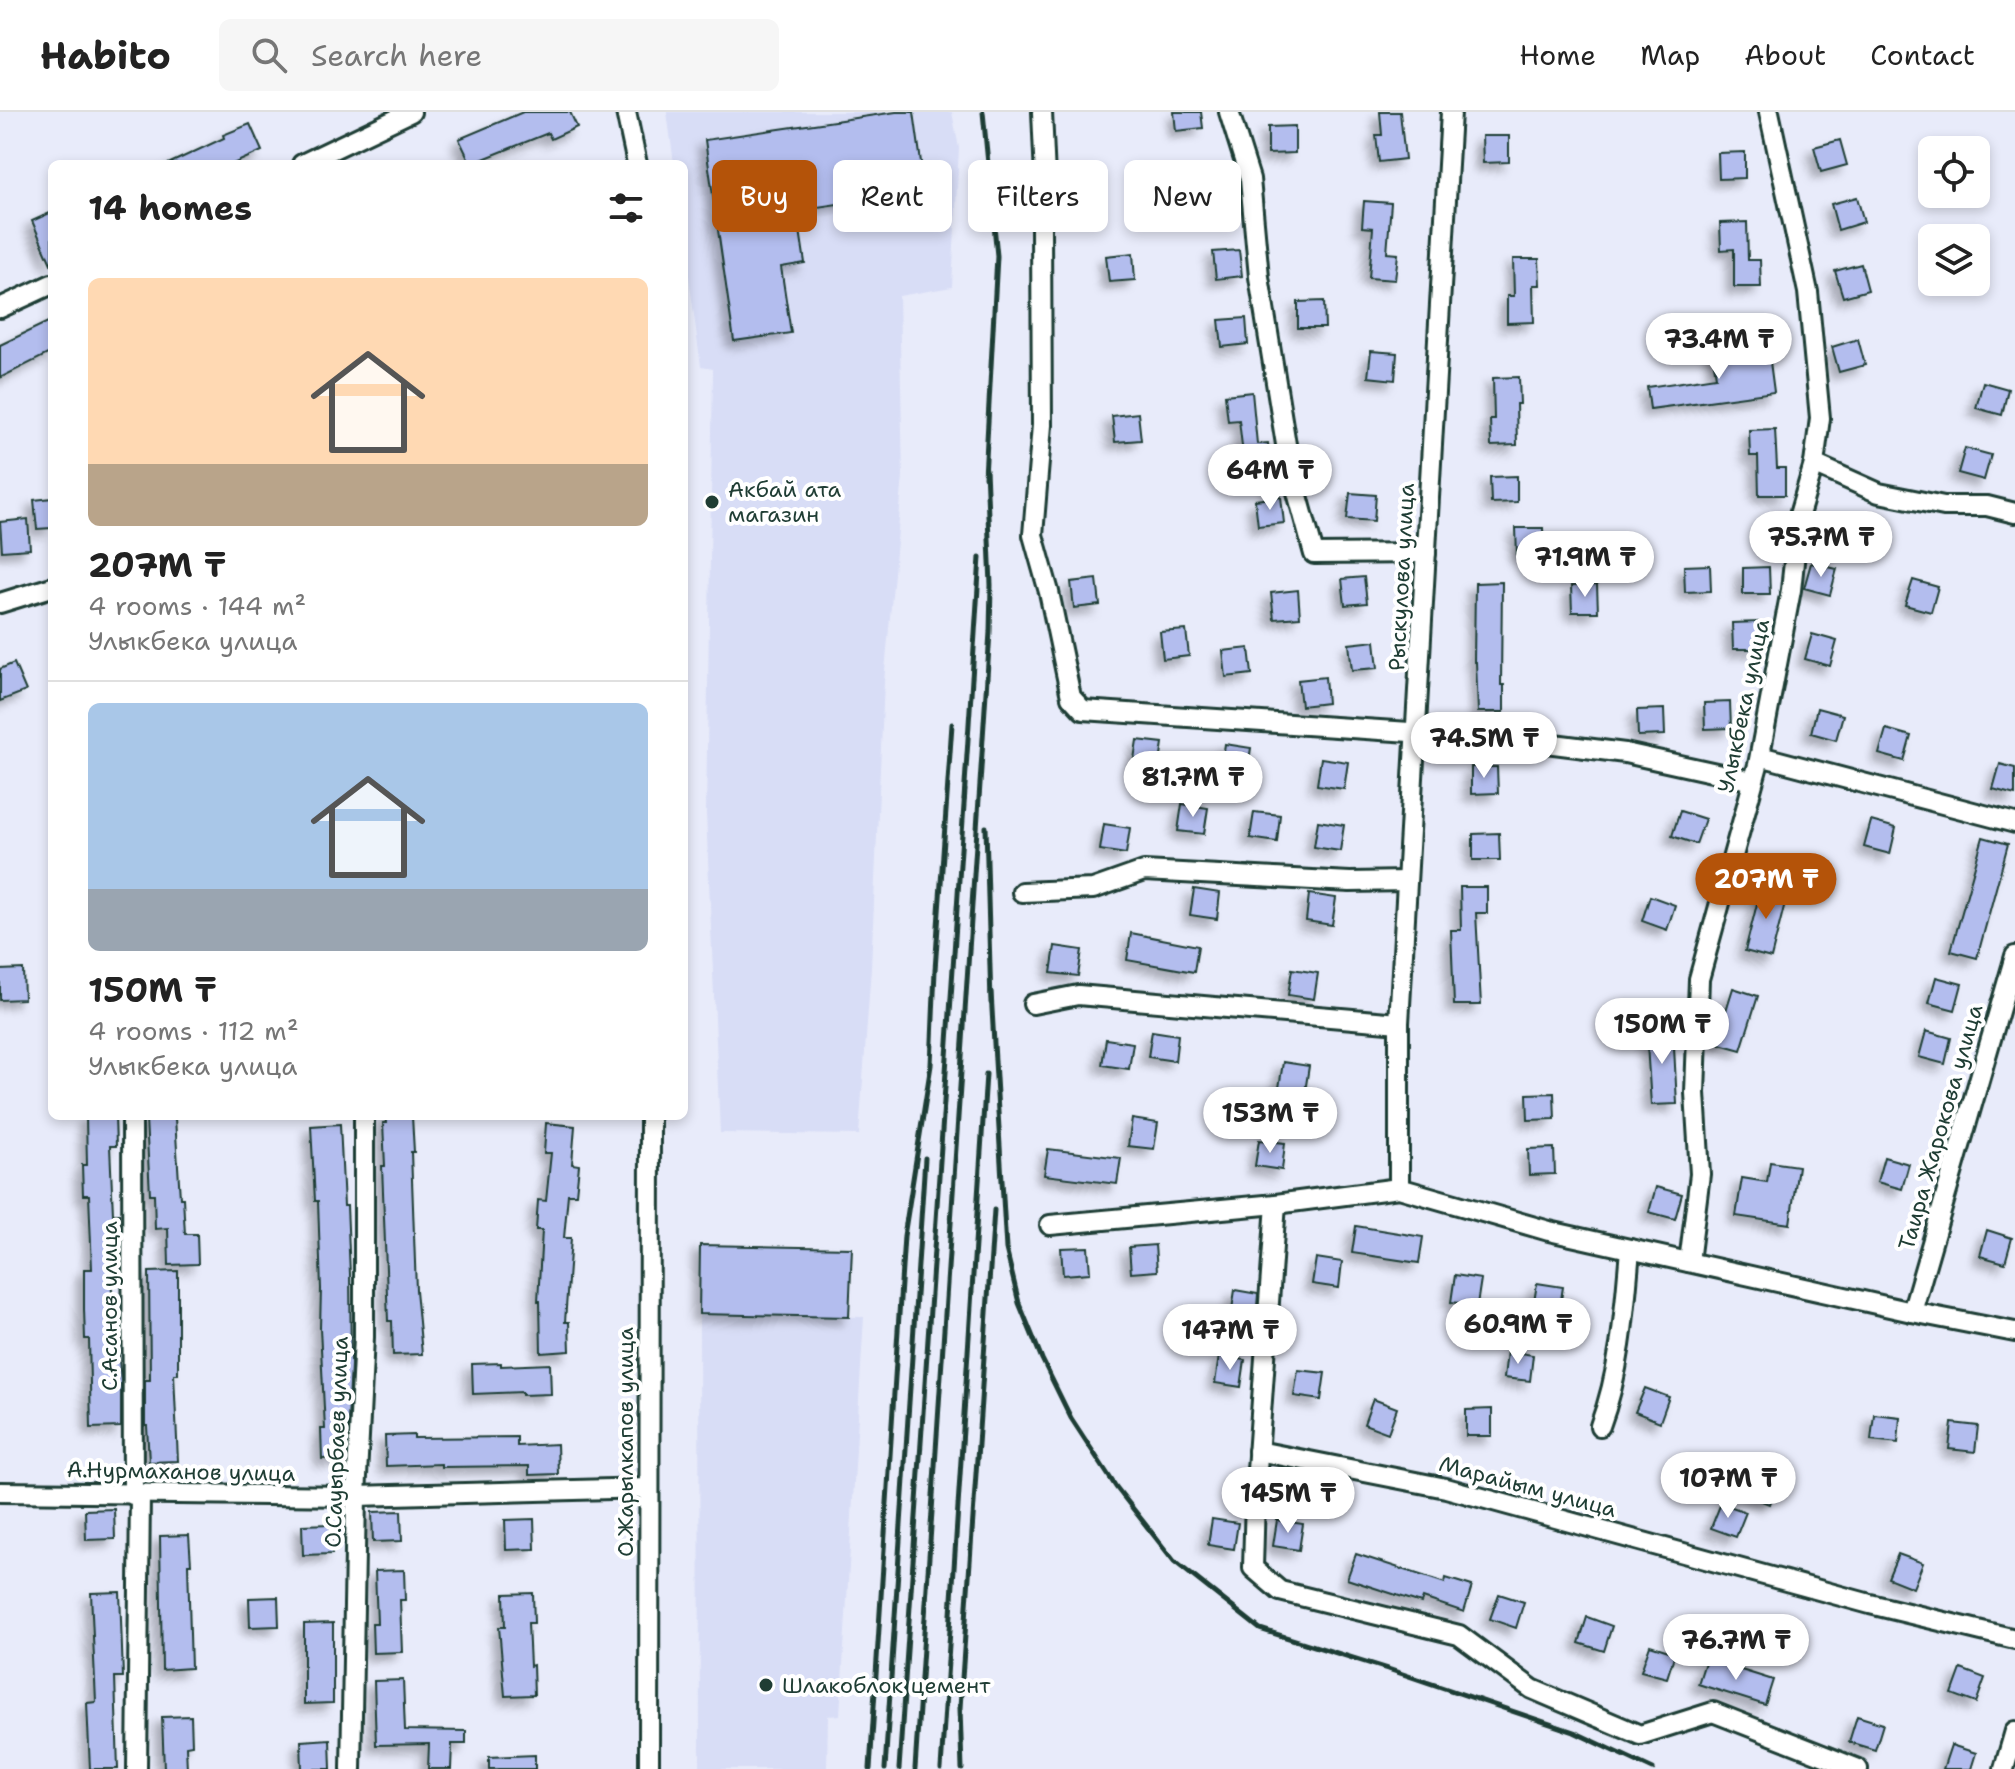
<!DOCTYPE html>
<meta charset="utf-8">
<style>
:root{--surface:#fff;--page:#f6f6f6;--text:#222;--muted:#767676;--line:#e0e0e0;--accent:#b45309}
body{margin:0;font-family:"Shantell Sans",sans-serif;background:var(--page);color:var(--text);height:100vh;display:flex;flex-direction:column;font-size:30px;white-space:nowrap}
*{box-sizing:border-box;margin:0}
p{font-size:26px;color:var(--muted)}
.icon{flex:none;width:44px;height:44px;fill:none;stroke:currentColor;stroke-width:2;stroke-linecap:round;stroke-linejoin:round}
.map{position:relative;flex:1;overflow:hidden}
.details{position:absolute;left:48px;top:48px;width:640px;height:960px;display:flex;flex-direction:column;background:var(--surface);border-radius:12px;box-shadow:0 4px 12px #0003}
.details>*{flex:none}
.banner{position:absolute;left:712px;top:48px;width:760px;height:72px;display:flex;gap:16px}
.fabs{position:absolute;left:1918px;top:24px;display:grid;gap:16px}
.fabs a{display:grid;place-items:center;width:72px;height:72px;border-radius:12px;background:var(--surface);box-shadow:0 4px 12px #0003;font-size:40px}
.price{position:absolute;translate:-50% -68px;padding:0 18px;border-radius:28px;background:#fff;color:#222;font-size:26px;line-height:52px;filter:drop-shadow(0 2px 4px #0008)}
.price::after{content:'';position:absolute;left:50%;top:48px;width:24px;height:18px;margin-left:-12px;background:inherit;clip-path:polygon(0 0,100% 0,50% 100%)}
.price.current{background:var(--accent);color:#fff}
ul{padding:0;list-style:none}
li{display:grid;align-content:center;gap:16px;height:424px;padding:0 40px}
li+li{border-top:2px solid var(--line)}
li span{display:grid;place-items:center;height:248px;border-radius:12px;color:#555}
li>.icon{margin-inline-start:auto}
span .icon{width:144px;height:144px;fill:#fffc;stroke-width:1}
li b{font-size:34px}
h2{display:flex;justify-content:space-between;align-items:center;height:96px;padding:0 40px;font-size:34px}
.pill{padding:0 28px;border-radius:12px;background:var(--surface);box-shadow:0 4px 12px #0003;font-size:28px;line-height:72px}
.pill.current{background:var(--accent);color:#fff}
header{display:flex;align-items:center;gap:48px;box-sizing:border-box;height:112px;padding:0 40px;background:var(--surface);border-bottom:2px solid var(--line)}
header strong{font-size:38px}
nav{display:flex;gap:44px;margin-inline-start:auto;font-size:28px}
.search{width:560px;height:72px;background:var(--page);display:flex;align-items:center;gap:20px;box-sizing:border-box;padding:0 28px;border-radius:12px;color:var(--muted);font-size:30px}
.map>svg:first-child{display:block}
.built{fill:#d8ddf6}
.building{fill:#b3bdee;stroke:#1f3d34;stroke-width:2;filter:url(#shadow)}
.lines{fill:none;stroke-linecap:round;stroke-linejoin:round}
.minor-casing{stroke:#1f3d34;stroke-width:24}
.minor{stroke:#fff;stroke-width:18}
.rail{stroke:#1f3d34;stroke-width:5}
.poi-dot{fill:#1f3d34;stroke:#fff;stroke-width:3}
.labels{text-anchor:middle;stroke-width:8;stroke-linejoin:round;paint-order:stroke}
.poi-label{font-size:22px;fill:#1f3d34;stroke:#fff;text-anchor:start}
.street-label{font-size:22px;fill:#1f3d34;stroke:#fff}
</style>
<header>
<strong>Habito</strong>
<div class="search"><svg class="icon" aria-label="search" viewBox="0 0 24 24"><circle cx="10" cy="10" r="6"/><path d="M15 15l6 6"/></svg>Search here</div>
<nav><a>Home</a><a>Map</a><a>About</a><a>Contact</a></nav>
</header>
<div class="map">
<svg width="2015" height="1657" viewBox="0 0 2015 1657">
<defs>
<filter id="shadow"><feDropShadow dx="-7" dy="7" stdDeviation="4" flood-color="#0004"/></filter>
</defs>
<rect width="100%" height="100%" fill="#e8ebfa"/>
<filter id="ink" filterUnits="userSpaceOnUse"><feTurbulence type="fractalNoise" baseFrequency=".0125" numOctaves="2"/><feDisplacementMap in="SourceGraphic" scale="16" xChannelSelector="R" yChannelSelector="G"/><feConvolveMatrix kernelMatrix="1 2 1 2 8 2 1 2 1" color-interpolation-filters="sRGB"/></filter>
<g filter="url(#ink)">
<g class="built">
<polygon points="667,0 952,0 959,36 952,175 899,184 903,364 884,570 871,856 859,1023 720,1021 706,701 713,257 701,255 684,128 684,52 674,52"/>
<polygon points="699,1202 864,1205 840,1603 828,1604 827,1657 700,1657"/>
</g>
<g class="building">
<polygon points="523,0 570,0 577,15 551,27 548,21 471,52 459,27"/>
<polygon points="896,0 914,0 925,79 797,98 805,151 781,155 791,221 734,229 705,28"/>
<polygon points="1174,0 1201,0 1203,16 1176,19"/>
<polygon points="1380,0 1400,0 1405,47 1379,50 1376,23 1382,23"/>
<polygon points="250,12 262,39 233,52 168,52 224,26 223,23"/>
<polygon points="1295,14 1295,41 1268,42 1268,15"/>
<polygon points="1482,24 1509,24 1509,50 1483,51"/>
<polygon points="1840,28 1847,53 1821,60 1814,35"/>
<polygon points="1745,40 1745,66 1719,67 1718,41"/>
<polygon points="1226,61 1229,88 1203,91 1200,64"/>
<polygon points="1857,85 1864,110 1838,118 1831,92"/>
<polygon points="1364,89 1391,91 1387,141 1398,142 1395,168 1369,166 1373,116 1362,115"/>
<polygon points="52,100 52,154 32,109"/>
<polygon points="1747,110 1748,148 1760,148 1761,175 1734,175 1734,137 1721,138 1720,111"/>
<polygon points="1239,138 1242,164 1216,167 1213,140"/>
<polygon points="1133,141 1135,168 1109,170 1106,144"/>
<polygon points="1513,147 1539,147 1540,173 1533,173 1534,210 1507,211 1507,184 1514,184"/>
<polygon points="1861,152 1868,178 1843,185 1835,159"/>
<polygon points="1324,189 1325,216 1298,216 1298,190"/>
<polygon points="1246,206 1248,232 1222,235 1219,208"/>
<polygon points="52,208 52,240 0,266 0,233"/>
<polygon points="1858,227 1865,253 1839,260 1832,235"/>
<polygon points="1734,229 1736,247 1769,242 1774,280 1650,297 1647,275 1716,265 1711,233"/>
<polygon points="1371,239 1397,241 1395,268 1368,265"/>
<polygon points="1519,265 1520,292 1516,292 1517,333 1491,334 1490,307 1494,307 1493,266"/>
<polygon points="1983,270 2008,277 2002,303 1976,296"/>
<polygon points="1252,280 1257,332 1268,331 1271,357 1245,360 1239,308 1228,309 1225,283"/>
<polygon points="1138,301 1141,328 1115,330 1112,304"/>
<polygon points="1775,317 1777,356 1785,356 1785,383 1759,383 1758,344 1750,344 1749,318"/>
<polygon points="1965,336 1991,343 1984,368 1958,361"/>
<polygon points="1517,364 1517,390 1491,391 1490,365"/>
<polygon points="1350,381 1376,383 1374,409 1347,407"/>
<polygon points="1281,385 1284,411 1258,414 1255,388"/>
<polygon points="52,386 52,416 37,417 34,388"/>
<polygon points="28,407 30,437 2,439 0,410"/>
<polygon points="1516,416 1543,416 1544,442 1517,443"/>
<polygon points="1811,451 1837,457 1830,483 1804,476"/>
<polygon points="1710,453 1711,479 1685,480 1684,454"/>
<polygon points="1769,455 1770,482 1743,482 1743,456"/>
<polygon points="1364,465 1367,491 1345,493 1342,467"/>
<polygon points="1097,467 1100,493 1074,496 1071,470"/>
<polygon points="1913,468 1938,475 1931,500 1905,493"/>
<polygon points="1502,470 1501,573 1504,573 1504,600 1478,600 1476,550 1474,550 1475,471"/>
<polygon points="1597,473 1598,500 1572,500 1571,474"/>
<polygon points="1298,478 1300,505 1274,507 1271,481"/>
<polygon points="1759,510 1759,537 1733,537 1732,511"/>
<polygon points="1186,518 1189,544 1163,547 1160,520"/>
<polygon points="1812,522 1837,529 1830,554 1805,547"/>
<polygon points="1375,529 1378,556 1352,558 1349,532"/>
<polygon points="1249,536 1252,562 1226,565 1223,539"/>
<polygon points="14,551 26,579 0,589 0,557"/>
<polygon points="1325,565 1327,591 1301,594 1298,568"/>
<polygon points="1730,590 1731,616 1705,617 1704,591"/>
<polygon points="1817,596 1843,603 1836,628 1811,621"/>
<polygon points="1664,597 1665,623 1638,624 1637,598"/>
<polygon points="1886,617 1911,624 1904,649 1879,642"/>
<polygon points="1137,628 1163,631 1159,658 1133,654"/>
<polygon points="1225,632 1251,636 1247,662 1221,658"/>
<polygon points="1321,646 1348,650 1344,677 1317,673"/>
<polygon points="2000,652 2015,656 2015,683 1993,677"/>
<polygon points="1471,655 1497,655 1498,681 1471,682"/>
<polygon points="1182,692 1208,696 1204,722 1178,719"/>
<polygon points="1680,699 1705,707 1696,732 1672,724"/>
<polygon points="1254,700 1280,703 1277,730 1250,726"/>
<polygon points="1318,709 1344,713 1340,739 1314,735"/>
<polygon points="1871,709 1896,716 1890,742 1864,735"/>
<polygon points="1104,712 1130,716 1126,742 1100,738"/>
<polygon points="1499,721 1500,748 1473,748 1473,722"/>
<polygon points="1983,725 2008,732 1977,846 1951,839"/>
<polygon points="1762,772 1788,779 1771,846 1745,839"/>
<polygon points="1460,775 1487,775 1487,801 1476,801 1481,893 1454,893 1451,818 1461,818"/>
<polygon points="1194,777 1220,781 1217,807 1190,803"/>
<polygon points="1309,782 1336,786 1332,813 1306,809"/>
<polygon points="1650,784 1675,793 1667,818 1642,809"/>
<polygon points="1131,821 1198,834 1194,860 1127,848"/>
<polygon points="1055,834 1082,838 1078,864 1051,861"/>
<polygon points="23,857 24,887 0,888 0,858"/>
<polygon points="1292,857 1318,861 1314,887 1288,883"/>
<polygon points="1936,865 1962,872 1955,898 1929,891"/>
<polygon points="1733,876 1758,884 1741,938 1716,931"/>
<polygon points="1673,916 1677,992 1651,993 1646,917"/>
<polygon points="1152,919 1178,923 1175,949 1148,945"/>
<polygon points="1926,919 1951,926 1945,952 1919,945"/>
<polygon points="1106,927 1133,931 1129,957 1102,953"/>
<polygon points="1283,950 1309,954 1305,980 1279,976"/>
<polygon points="1554,981 1555,1007 1528,1008 1527,982"/>
<polygon points="115,1004 116,1034 110,1034 113,1102 119,1102 120,1132 111,1132 112,1186 115,1235 118,1235 121,1270 121,1315 91,1316 89,1227 85,1227 84,1197 84,1157 92,1157 89,1083 83,1083 82,1053 87,1053 86,1005"/>
<polygon points="385,1004 412,1004 414,1040 411,1040 416,1178 422,1242 393,1243 392,1209 388,1209 382,1054 385,1054 383,1011 386,1011"/>
<polygon points="175,1006 180,1086 183,1086 185,1122 197,1122 198,1152 169,1153 168,1116 155,1117 154,1082 150,1082 146,1007"/>
<polygon points="1132,1007 1158,1011 1154,1037 1128,1034"/>
<polygon points="546,1011 575,1014 572,1052 579,1053 576,1082 568,1082 564,1126 571,1126 565,1210 569,1210 570,1239 541,1241 540,1189 538,1189 542,1118 536,1118 538,1088 546,1089 551,1041 544,1041"/>
<polygon points="340,1012 344,1094 347,1094 350,1162 351,1253 346,1346 322,1347 321,1317 325,1317 320,1216 321,1177 318,1089 315,1089 311,1014"/>
<polygon points="1259,1028 1285,1031 1282,1058 1255,1054"/>
<polygon points="1554,1036 1555,1062 1529,1063 1528,1037"/>
<polygon points="1048,1037 1121,1046 1117,1072 1044,1063"/>
<polygon points="1884,1045 1909,1052 1902,1077 1877,1070"/>
<polygon points="1770,1050 1798,1054 1790,1112 1736,1104 1742,1066 1767,1070"/>
<polygon points="1656,1075 1682,1082 1675,1107 1649,1100"/>
<polygon points="1356,1114 1423,1125 1419,1151 1352,1141"/>
<polygon points="1987,1118 2012,1126 2005,1151 1980,1144"/>
<polygon points="700,1133 852,1136 849,1205 699,1202"/>
<polygon points="1155,1133 1157,1159 1131,1161 1129,1135"/>
<polygon points="1088,1135 1090,1161 1063,1163 1061,1136"/>
<polygon points="1316,1146 1342,1150 1339,1176 1312,1172"/>
<polygon points="178,1159 178,1262 174,1262 178,1349 149,1350 147,1314 145,1314 145,1268 150,1268 149,1160"/>
<polygon points="1455,1163 1481,1167 1477,1193 1451,1190"/>
<polygon points="1537,1171 1563,1175 1559,1201 1533,1197"/>
<polygon points="1235,1178 1258,1182 1256,1208 1231,1204"/>
<polygon points="1507,1239 1533,1243 1530,1269 1504,1266"/>
<polygon points="1219,1244 1245,1248 1241,1275 1215,1271"/>
<polygon points="501,1251 501,1254 550,1252 551,1282 522,1283 522,1280 473,1282 472,1252"/>
<polygon points="1298,1258 1325,1261 1321,1288 1294,1284"/>
<polygon points="1645,1276 1669,1285 1660,1310 1635,1300"/>
<polygon points="1373,1287 1397,1296 1388,1321 1364,1312"/>
<polygon points="1492,1297 1492,1324 1466,1324 1466,1298"/>
<polygon points="1874,1302 1900,1305 1898,1331 1871,1328"/>
<polygon points="1952,1311 1978,1314 1975,1340 1949,1337"/>
<polygon points="414,1323 414,1326 517,1325 517,1334 557,1332 558,1362 529,1363 529,1354 441,1355 441,1352 386,1354 385,1324"/>
<polygon points="1753,1357 1778,1367 1769,1392 1744,1382"/>
<polygon points="1721,1391 1746,1400 1736,1425 1711,1416"/>
<polygon points="114,1397 115,1427 86,1428 85,1398"/>
<polygon points="401,1399 402,1429 373,1430 372,1400"/>
<polygon points="534,1407 535,1437 506,1438 505,1408"/>
<polygon points="1212,1407 1238,1411 1234,1437 1208,1433"/>
<polygon points="1277,1408 1303,1412 1299,1438 1273,1434"/>
<polygon points="331,1412 332,1442 303,1443 302,1413"/>
<polygon points="189,1423 191,1452 188,1452 191,1556 162,1558 160,1424"/>
<polygon points="1356,1442 1445,1471 1446,1466 1472,1474 1464,1500 1423,1486 1421,1491 1347,1467"/>
<polygon points="1898,1442 1923,1451 1913,1476 1888,1466"/>
<polygon points="404,1458 405,1488 400,1488 402,1540 373,1541 372,1511 377,1511 375,1459"/>
<polygon points="120,1480 123,1565 115,1565 118,1657 90,1657 87,1591 96,1590 91,1481"/>
<polygon points="533,1481 534,1511 528,1511 530,1554 533,1553 534,1583 505,1584 499,1515 505,1515 504,1482"/>
<polygon points="1499,1482 1524,1490 1516,1516 1490,1507"/>
<polygon points="278,1485 279,1514 250,1515 249,1486"/>
<polygon points="1587,1505 1612,1514 1604,1539 1579,1531"/>
<polygon points="333,1511 333,1591 304,1592 304,1512"/>
<polygon points="1650,1533 1675,1541 1667,1566 1641,1559"/>
<polygon points="1706,1547 1773,1568 1765,1593 1698,1572"/>
<polygon points="1961,1557 1985,1566 1976,1591 1952,1582"/>
<polygon points="403,1568 405,1618 466,1619 466,1632 452,1632 451,1657 428,1657 429,1632 376,1633 374,1569"/>
<polygon points="191,1604 192,1633 186,1634 187,1657 164,1657 162,1605"/>
<polygon points="1857,1604 1883,1612 1875,1638 1849,1630"/>
<polygon points="330,1627 331,1657 302,1657 301,1629"/>
<polygon points="1951,1633 1976,1641 1971,1657 1943,1657"/>
<polygon points="535,1643 535,1657 489,1657 489,1645"/>
</g>
<g class="lines">
<defs>
<g id="minor">
<polyline points="626,0 637,52"/>
<polyline points="1042,0 1046,87 1041,116 1042,313 1033,423 1049,480 1071,585 1083,598 1514,627 1625,641 1753,669"/>
<polyline points="1229,0 1250,67 1259,165 1289,351 1314,442 1426,441"/>
<polyline points="302,52 411,0"/>
<polyline points="0,196 52,172"/>
<polyline points="1814,352 1879,381 1944,394 1987,394 2015,401"/>
<polyline points="0,491 52,475"/>
<polyline points="1760,644 2015,711"/>
<polyline points="1022,780 1093,777 1144,759 1350,770 1407,769"/>
<polyline points="1033,892 1078,883 1399,911"/>
<polyline points="132,1004 133,1383"/>
<polyline points="1399,1076 1399,911 1451,0"/>
<polyline points="1276,1092 1255,1386 1253,1456 1280,1479 1459,1523 1532,1577 1640,1623 1713,1600 1858,1657"/>
<polyline points="1050,1113 1276,1092 1399,1076 1549,1119 1912,1200 2015,1220"/>
<polyline points="1689,1150 1700,1062 1695,981 1699,867 1758,653 1791,478 1799,403 1814,352 1820,306 1808,180 1769,0"/>
<polyline points="1912,1200 2015,844"/>
<path d="M1600 1314C1621 1258 1625 1196 1630 1137"/>
<polyline points="1258,1339 1446,1376 1870,1492 2015,1527"/>
<polyline points="0,1380 356,1384 649,1376"/>
<polyline points="137,1657 140,1383"/>
<polyline points="351,1657 356,1384 364,1225 364,1004"/>
<polyline points="649,1657 650,1004"/>
<polyline points="2004,1657 2015,1619"/>
</g>
</defs>
<use href="#minor" class="minor-casing"/>
<use href="#minor" class="minor"/>
<g class="rail">
<polyline points="983,0 997,144 985,365"/>
<polyline points="964,688 980,445"/>
<polyline points="986,715 991,891"/>
<polyline points="991,880 1006,1137 1019,1191 1042,1247 1071,1306 1116,1375 1174,1449 1260,1517 1388,1557 1574,1620 1653,1657"/>
<polyline points="870,1657 904,1124 931,953 935,858 952,612"/>
<polyline points="885,1657 925,1046"/>
<polyline points="899,1657 965,678"/>
<polyline points="915,1657 990,520 991,473 986,357"/>
<polyline points="941,1657 986,962"/>
<polyline points="962,1657 960,1596 994,1098"/>
</g>
</g>
</g>
<g class="poi-dot">
<circle cx="712" cy="390" r="8"/>
<circle cx="766" cy="1573" r="8"/>
</g>
<g class="labels">
<g class="poi-label">
<text x="728" y="385">Акбай ата<tspan x="728" dy="25">магазин</tspan></text>
<text x="782" y="1581">Шлакоблок цемент</text>
</g>
<g class="street-label">
<text transform="translate(1401 465) rotate(-87)" y="8">Рыскулова улица</text>
<text transform="translate(1743 594) rotate(-78)" y="8">Улыкбека улица</text>
<text transform="translate(1940 1015) rotate(-74)" y="8">Таира Жарокова улица</text>
<text transform="translate(109 1194) rotate(-90)" y="8">С.Асанов улица</text>
<text transform="translate(336 1330) rotate(-88)" y="8">О.Сауырбаев улица</text>
<text transform="translate(625 1330) rotate(-90)" y="8">О.Жарылкапов улица</text>
<text transform="translate(181 1359) rotate(1)" y="8">А.Нурмаханов улица</text>
<text transform="translate(1528 1374) rotate(15)" y="8">Марайым улица</text>
</g>
</g>
</svg>
<div class="fabs">
<a><svg class="icon" aria-label="locate" viewBox="0 0 24 24"><circle cx="12" cy="12" r="6"/><path d="M12 2v4M12 18v4M2 12h4M18 12h4"/></svg></a>
<a><svg class="icon" aria-label="layers" viewBox="0 0 24 24"><path d="M12 4l9 5-9 5-9-5zM3 14l9 5 9-5"/></svg></a>
</div>
<b class="price" style="left:1719px;top:269px">73.4M ₸</b>
<b class="price" style="left:1270px;top:400px">64M ₸</b>
<b class="price" style="left:1821px;top:467px">75.7M ₸</b>
<b class="price" style="left:1585px;top:487px">71.9M ₸</b>
<b class="price" style="left:1484px;top:668px">74.5M ₸</b>
<b class="price" style="left:1193px;top:707px">81.7M ₸</b>
<b class="price current" style="left:1766px;top:809px">207M ₸</b>
<b class="price" style="left:1662px;top:954px">150M ₸</b>
<b class="price" style="left:1270px;top:1043px">153M ₸</b>
<b class="price" style="left:1518px;top:1254px">60.9M ₸</b>
<b class="price" style="left:1230px;top:1260px">147M ₸</b>
<b class="price" style="left:1728px;top:1408px">107M ₸</b>
<b class="price" style="left:1288px;top:1423px">145M ₸</b>
<b class="price" style="left:1736px;top:1570px">76.7M ₸</b>
<div class="banner">
<a class="pill current">Buy</a>
<a class="pill">Rent</a>
<a class="pill">Filters</a>
<a class="pill">New</a>
</div>
<section class="details">
<h2>14 homes<svg class="icon" aria-label="filters" viewBox="0 0 24 24"><path d="M4 7h16M4 17h16"/><circle cx="9" cy="7" r="2"/><circle cx="15" cy="17" r="2"/></svg></h2>
<ul>
<li><span style="background:linear-gradient(#ffd9b3 75%,#b9a48a 0)"><svg class="icon" aria-label="home" viewBox="0 0 24 24"><path d="M3 11l9-7 9 7M6 9v11h12V9"/></svg></span><div><b>207M ₸</b><p>4 rooms · 144 m²</p><p>Улыкбека улица</p></div></li>
<li><span style="background:linear-gradient(#a9c7e8 75%,#9aa5b1 0)"><svg class="icon" aria-label="home" viewBox="0 0 24 24"><path d="M3 11l9-7 9 7M6 9v11h12V9"/></svg></span><div><b>150M ₸</b><p>4 rooms · 112 m²</p><p>Улыкбека улица</p></div></li>
</ul>
</section>
</div>
